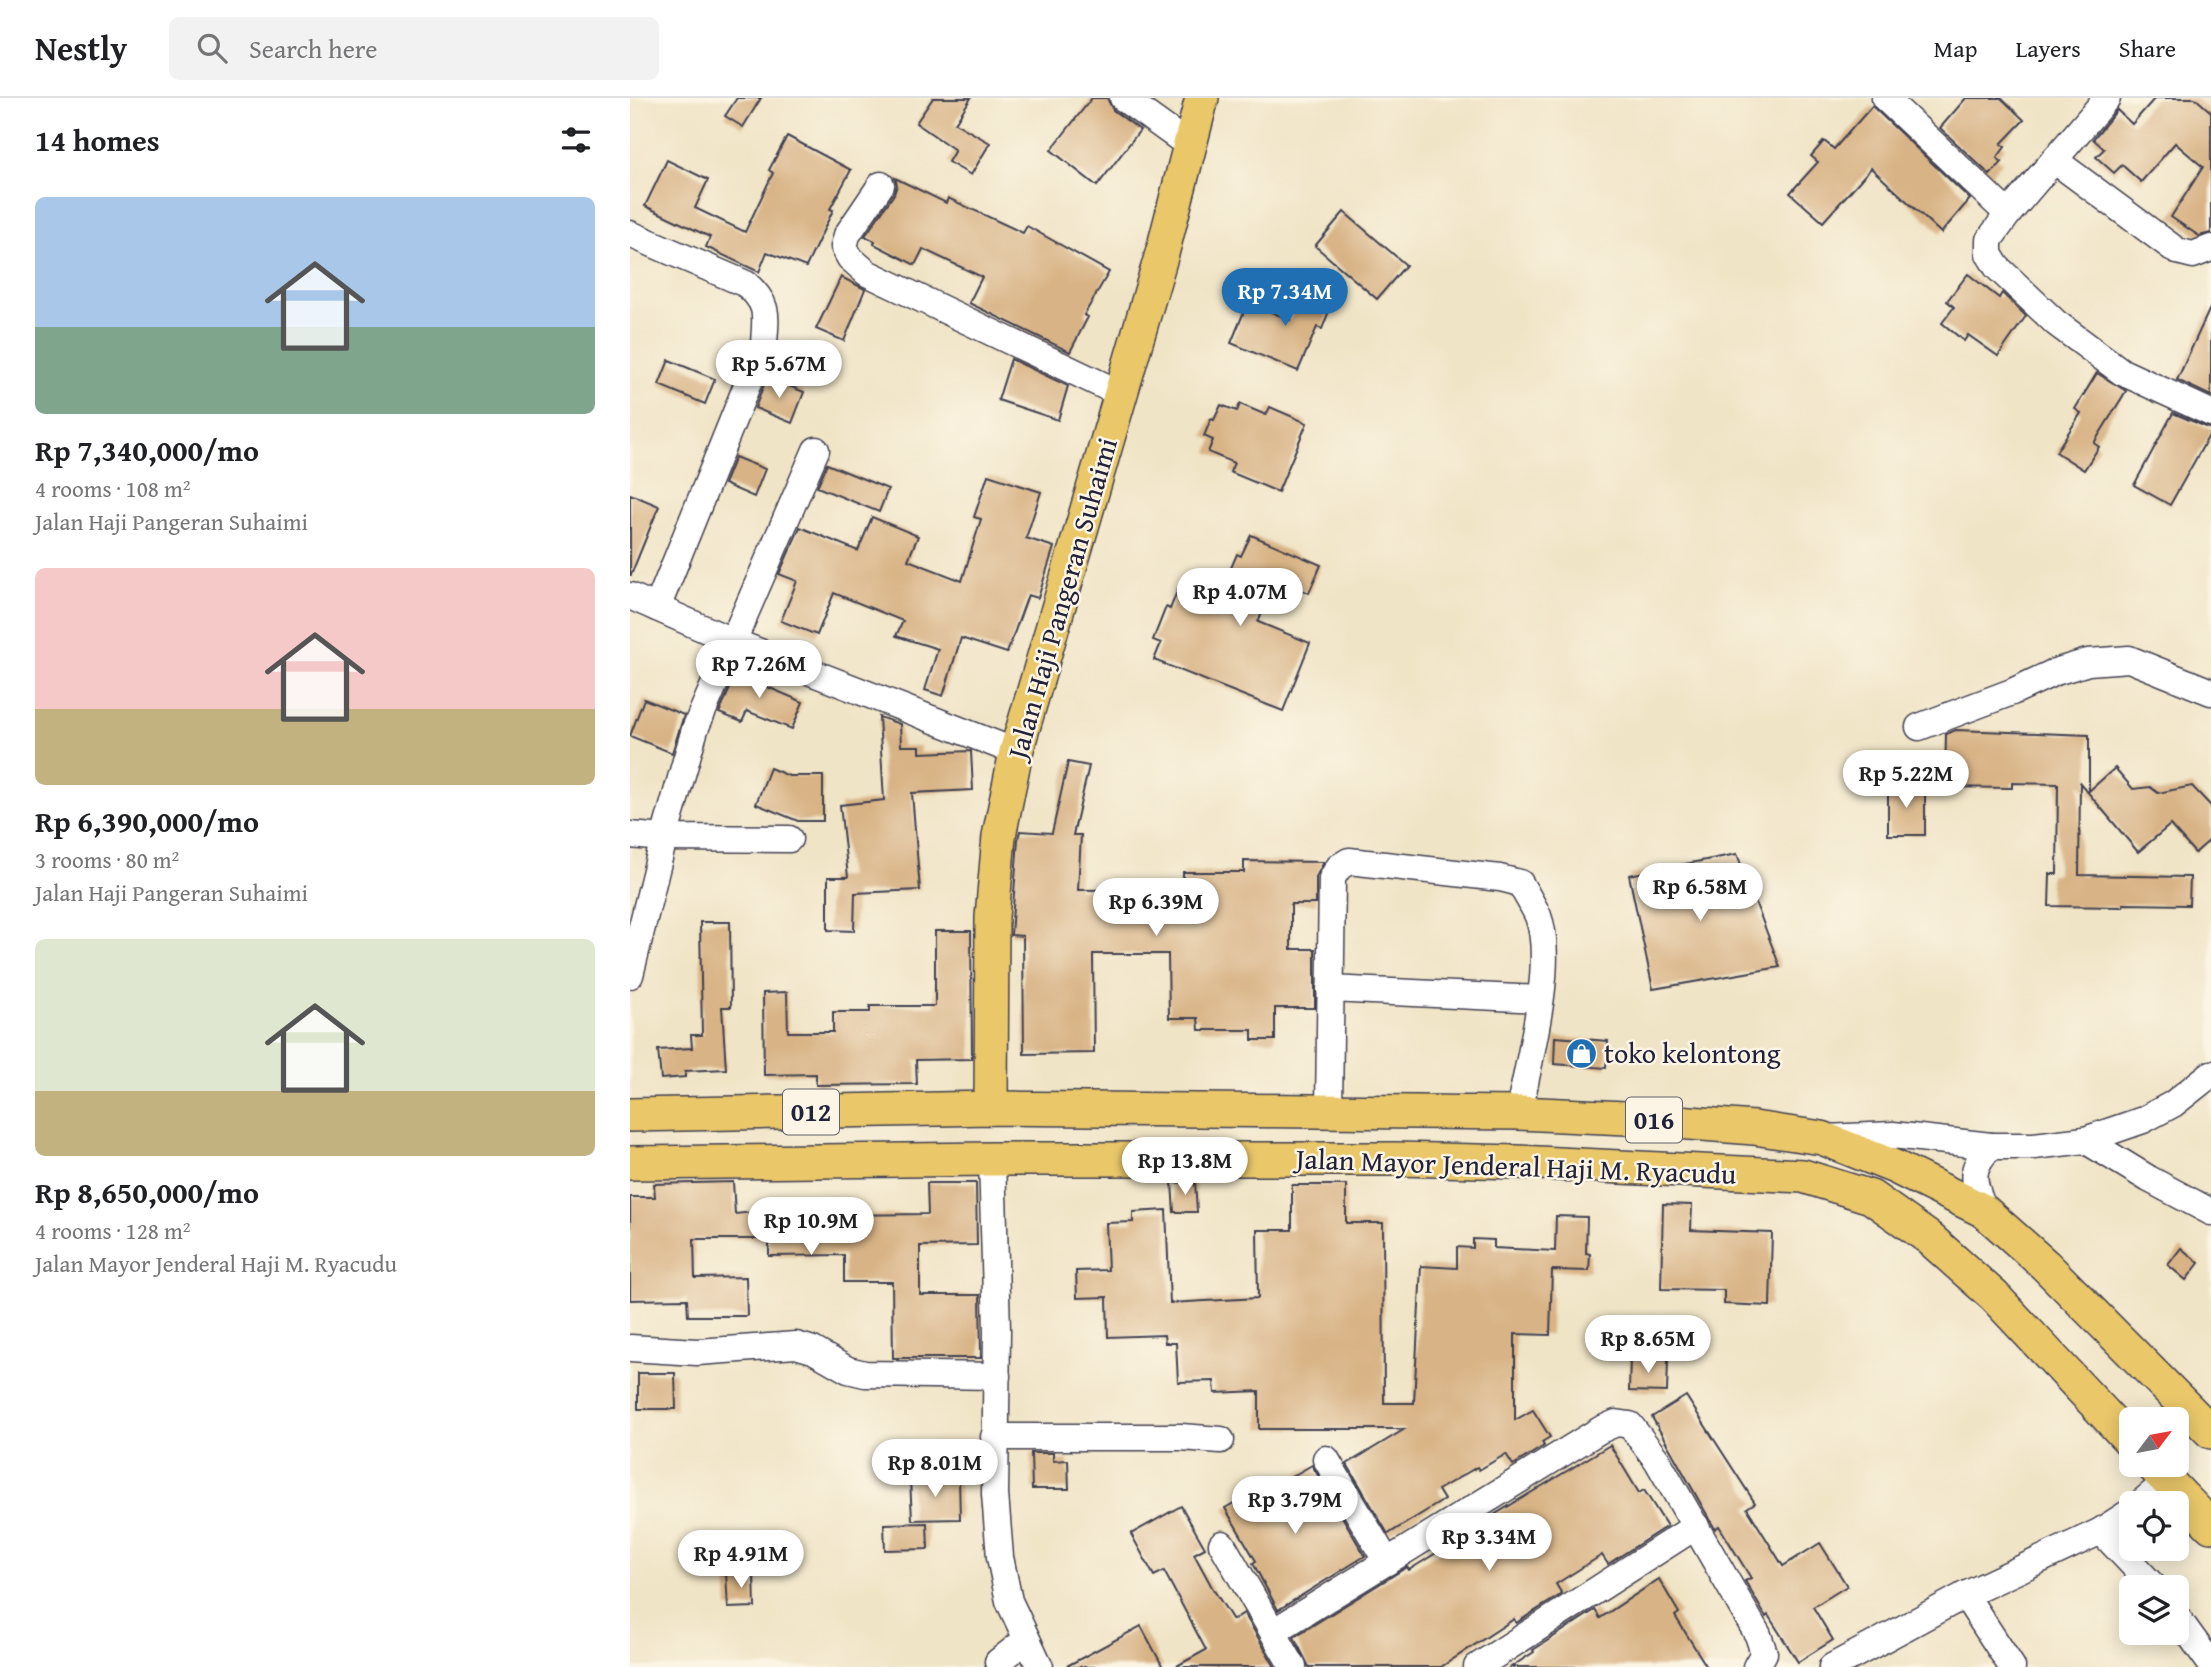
<!DOCTYPE html>
<meta charset="utf-8">
<style>
:root{--surface:#fff;--page:#f2f2f2;--text:#202124;--muted:#757577;--line:#e0e0e0;--accent:#1f6fb2}
body{margin:0;font-family:"Gentium Book Plus",serif;background:var(--page);color:var(--text);height:100vh;display:flex;flex-direction:column;font-size:26px;white-space:nowrap}
*{box-sizing:border-box;margin:0}
p{font-size:23px;color:var(--muted)}
.icon{flex:none;width:38px;height:38px;fill:none;stroke:currentColor;stroke-width:2;stroke-linecap:round;stroke-linejoin:round}
.map{position:relative;flex:1;overflow:hidden}
.side{display:flex;flex-direction:column;background:var(--surface);width:630px}
.side>*{flex:none}
.needle{width:46px;rotate:58deg}
.buttons{position:absolute;left:1489px;top:1309px;display:grid;gap:14px}
.buttons a{display:grid;place-items:center;width:70px;height:70px;border-radius:10px;background:var(--surface);box-shadow:0 4px 18px #0003;font-size:35px}
.price{position:absolute;translate:-50% -60px;padding:0 16px;border-radius:24px;background:#fff;color:#222;font-size:23px;line-height:46px;filter:drop-shadow(0 2px 4px #0008)}
.price::after{content:'';position:absolute;left:50%;top:42px;width:21px;height:16px;margin-left:-10px;background:inherit;clip-path:polygon(0 0,100% 0,50% 100%)}
.price.selected{background:var(--accent);color:#fff}
ul{padding:0;list-style:none}
li{display:grid;align-content:center;gap:14px;height:371px;padding:0 35px}
li span{display:grid;place-items:center;height:217px;border-radius:10px;color:#555}
li>.icon{margin-inline-start:auto}
span .icon{width:126px;height:126px;fill:#fffc;stroke-width:1}
li b{font-size:30px}
h2{display:flex;justify-content:space-between;align-items:center;height:84px;padding:0 35px;font-size:30px}
header{display:flex;align-items:center;gap:42px;box-sizing:border-box;height:98px;padding:0 35px;background:var(--surface);border-bottom:2px solid var(--line)}
header strong{font-size:33px}
nav{display:flex;gap:38px;margin-inline-start:auto;font-size:24px}
.search{width:490px;height:63px;background:var(--page);display:flex;align-items:center;gap:18px;box-sizing:border-box;padding:0 24px;border-radius:10px;color:var(--muted);font-size:26px}
main{display:flex;flex:1;min-height:0}
.map>svg:first-child{display:block}
.building{fill:#d8b385}
.lines{fill:none;stroke-linecap:round;stroke-linejoin:round}
.minor-casing{stroke:#413f50;stroke-width:29}
.major-casing{stroke:#413f50;stroke-width:36}
.minor{stroke:#fff;stroke-width:26}
.major{stroke:#eac769;stroke-width:33}
.labels{text-anchor:middle;stroke-width:5;stroke-linejoin:round;paint-order:stroke}
.shield{fill:#fcf5e5;stroke:#63616e;stroke-width:2}
.shield-label{font-size:26px;font-weight:bold;fill:#22223b}
.street-label{font-size:28px;fill:#22223b;stroke:#fcf5e5}
.poi-label{font-size:28px;fill:#22223b;stroke:#fcf5e5;text-anchor:start}
</style>
<header>
<strong>Nestly</strong>
<div class="search"><svg class="icon" aria-label="search" viewBox="0 0 24 24"><circle cx="10" cy="10" r="6"/><path d="M15 15l6 6"/></svg>Search here</div>
<nav><a>Map</a><a>Layers</a><a>Share</a></nav>
</header>
<main>
<section class="side">
<h2>14 homes<svg class="icon" aria-label="filters" viewBox="0 0 24 24"><path d="M4 7h16M4 17h16"/><circle cx="9" cy="7" r="2"/><circle cx="15" cy="17" r="2"/></svg></h2>
<ul>
<li><span style="background:linear-gradient(#a9c7e8 60%,#7fa58c 0)"><svg class="icon" aria-label="home" viewBox="0 0 24 24"><path d="M3 11l9-7 9 7M6 9v11h12V9"/></svg></span><div><b>Rp 7,340,000/mo</b><p>4 rooms · 108 m²</p><p>Jalan Haji Pangeran Suhaimi</p></div></li>
<li><span style="background:linear-gradient(#f6c9c9 65%,#c2b280 0)"><svg class="icon" aria-label="home" viewBox="0 0 24 24"><path d="M3 11l9-7 9 7M6 9v11h12V9"/></svg></span><div><b>Rp 6,390,000/mo</b><p>3 rooms · 80 m²</p><p>Jalan Haji Pangeran Suhaimi</p></div></li>
<li><span style="background:linear-gradient(#dfe7d0 70%,#c2b280 0)"><svg class="icon" aria-label="home" viewBox="0 0 24 24"><path d="M3 11l9-7 9 7M6 9v11h12V9"/></svg></span><div><b>Rp 8,650,000/mo</b><p>4 rooms · 128 m²</p><p>Jalan Mayor Jenderal Haji M. Ryacudu</p></div></li>
</ul>
</section>
<div class="map">
<svg width="1581" height="1569" viewBox="0 0 1581 1569">
<rect width="100%" height="100%" fill="#fcf5e5"/>
<filter id="ink" filterUnits="userSpaceOnUse"><feTurbulence type="fractalNoise" baseFrequency=".0143" numOctaves="2"/><feDisplacementMap in="SourceGraphic" scale="14" xChannelSelector="R" yChannelSelector="G"/><feConvolveMatrix kernelMatrix="1 2 1 2 8 2 1 2 1" color-interpolation-filters="sRGB"/></filter>
<filter id="wash" filterUnits="userSpaceOnUse"><feTurbulence type="fractalNoise" baseFrequency=".00686" numOctaves="4" result="noise"/><feDisplacementMap in="SourceGraphic" scale="28" xChannelSelector="R" yChannelSelector="G"/><feGaussianBlur stdDeviation="1.57" result="paint"/><feColorMatrix in="noise" values="0 0 0 0 0 0 0 0 0 0 0 0 0 0 0 0 0 1.4 0 .05"/><feComposite in="paint" operator="in"/></filter>
<g filter="url(#wash)">
<rect width="100%" height="100%" fill="#f0e4c6"/>
<g id="blocks">
<g class="building">
<polygon points="107,0 131,0 113,29 95,18"/>
<polygon points="303,0 341,0 325,25 360,45 341,77 318,64 325,52 286,25"/>
<polygon points="462,0 477,0 483,12 510,32 467,88 421,52"/>
<polygon points="1336,0 1371,0 1394,22 1371,46 1375,49 1367,60 1372,64 1360,77 1310,30"/>
<polygon points="1525,0 1565,0 1581,14 1581,135 1569,138 1541,119 1573,69 1545,45 1511,84 1492,67 1484,75 1466,59 1474,51 1463,41 1487,12 1502,26"/>
<polygon points="1242,8 1340,101 1311,135 1241,70 1193,124 1160,95 1188,64 1181,58 1194,43 1204,51"/>
<polygon points="157,38 221,72 200,111 203,112 176,169 137,154 129,174 76,149 80,139 15,108 37,62 78,82 65,110 115,134 143,75 139,72"/>
<polygon points="265,80 316,105 318,100 393,135 397,128 479,174 454,217 458,219 440,254 339,205 352,179 293,151 285,167 244,146 245,143 235,138 264,96 267,87"/>
<polygon points="714,114 776,167 747,201 685,148"/>
<polygon points="1338,176 1369,200 1372,195 1396,218 1368,258 1338,237 1334,243 1312,225 1324,209 1317,203"/>
<polygon points="211,179 235,191 214,243 186,231"/>
<polygon points="677,182 706,195 692,231 687,229 668,273 601,245 618,204 660,222"/>
<polygon points="1581,208 1581,298 1547,282"/>
<polygon points="381,261 438,288 428,322 368,302"/>
<polygon points="39,262 85,281 75,306 29,287"/>
<polygon points="1467,275 1496,293 1464,345 1469,349 1454,372 1426,354 1451,315 1445,311"/>
<polygon points="137,279 174,294 162,325 125,310"/>
<polygon points="610,306 636,317 640,309 677,325 648,394 600,374 604,365 578,354 583,342 574,338 581,321 584,322 591,307 607,313"/>
<polygon points="1543,315 1581,331 1581,334 1540,407 1504,387"/>
<polygon points="105,359 135,371 124,399 94,386"/>
<polygon points="197,366 258,391 249,414 187,389"/>
<polygon points="358,377 411,394 396,440 424,449 408,500 398,497 377,555 331,540 313,598 295,592 308,551 266,538 273,523 204,495 187,537 151,523 167,483 149,476 170,429 228,453 242,419 288,438 278,462 332,483 351,421 344,419"/>
<polygon points="0,396 29,408 1,477 0,477"/>
<polygon points="621,437 691,467 679,495 647,481 628,524 680,545 653,613 524,562 531,545 523,542 536,509 540,511 548,491 585,507 607,456 611,458"/>
<polygon points="111,565 132,574 128,585 173,604 162,631 117,613 112,624 89,615"/>
<polygon points="14,601 54,617 42,655 0,638"/>
<polygon points="249,619 270,626 271,648 290,648 290,655 341,653 343,692 282,695 290,792 225,795 224,833 198,832 198,779 218,779 210,707 254,702"/>
<polygon points="1326,632 1459,637 1459,693 1485,670 1503,691 1520,689 1528,695 1562,688 1581,708 1581,741 1565,755 1540,727 1508,754 1450,685 1449,777 1560,779 1559,807 1493,806 1493,809 1419,808 1420,776 1427,776 1428,686 1382,685 1382,690 1315,689 1316,636"/>
<polygon points="438,664 459,668 443,737 451,737 448,792 553,791 553,774 614,774 614,763 694,764 686,779 686,806 661,806 661,851 685,851 685,910 645,910 645,942 622,942 622,932 569,932 568,920 539,920 538,856 463,856 464,955 394,956 393,838 381,837 388,741 390,733 422,735"/>
<polygon points="140,670 159,678 193,678 193,723 168,723 126,706"/>
<rect x="1258" y="687" width="37" height="50"/>
<polygon points="1107,756 1150,869 1023,891 999,777"/>
<polygon points="70,824 100,824 101,909 92,909 96,971 55,973 55,979 31,981 28,952 62,950 61,937 72,937"/>
<polygon points="305,833 341,833 342,961 286,962 287,986 186,987 186,976 134,977 133,895 157,894 158,934 203,934 203,914 240,914 240,908 305,908"/>
<polygon points="925,939 978,943 976,970 924,966"/>
<polygon points="103,1084 105,1116 135,1113 209,1113 209,1117 298,1116 297,1085 346,1085 347,1147 290,1148 290,1197 350,1197 351,1260 263,1260 262,1184 214,1184 214,1157 139,1158 139,1141 64,1141 65,1180 116,1179 117,1218 58,1218 57,1201 0,1202 0,1099 25,1099 24,1086"/>
<polygon points="565,1084 567,1114 544,1114 542,1085"/>
<polygon points="662,1087 716,1087 716,1125 753,1125 754,1305 784,1305 791,1168 827,1170 827,1149 843,1150 843,1141 864,1142 864,1150 925,1153 926,1118 957,1119 956,1155 960,1156 959,1173 922,1172 920,1237 885,1236 885,1322 903,1312 920,1339 912,1344 914,1348 883,1367 876,1356 849,1372 847,1369 808,1392 814,1402 758,1436 717,1366 775,1331 629,1331 629,1293 585,1295 584,1283 548,1284 546,1245 535,1245 534,1237 478,1239 477,1199 447,1200 446,1173 478,1172 476,1125 503,1124 503,1114 536,1112 540,1205 628,1200 627,1132 662,1132"/>
<polygon points="1033,1106 1062,1107 1061,1132 1142,1135 1140,1208 1094,1206 1094,1192 1031,1191"/>
<polygon points="1551,1150 1569,1165 1556,1182 1538,1167"/>
<polygon points="1000,1260 1038,1261 1037,1294 999,1293"/>
<polygon points="8,1275 45,1275 46,1311 8,1311"/>
<polygon points="1056,1298 1125,1405 1117,1410 1153,1468 1190,1445 1217,1488 1183,1509 1203,1542 1168,1564 1138,1517 1136,1519 1115,1483 1121,1480 1089,1428 1085,1431 1022,1319"/>
<polygon points="980,1347 1009,1395 1014,1392 1037,1428 978,1466 972,1457 926,1486 932,1496 886,1525 884,1521 811,1569 679,1569 664,1539 777,1469 779,1472 830,1440 829,1438"/>
<polygon points="401,1355 423,1355 423,1363 438,1362 439,1391 402,1391"/>
<polygon points="682,1367 735,1458 648,1512 623,1465 626,1463 595,1410 637,1386 640,1391"/>
<polygon points="329,1380 330,1421 282,1422 280,1381"/>
<polygon points="551,1408 575,1450 564,1456 583,1491 603,1522 614,1515 645,1569 545,1569 576,1552 534,1473 524,1478 501,1436"/>
<polygon points="297,1425 298,1451 255,1452 254,1426"/>
<polygon points="96,1475 124,1475 125,1509 98,1510"/>
<polygon points="1029,1481 1049,1515 1045,1518 1077,1569 881,1569 904,1554 903,1552 965,1512 970,1520"/>
<polygon points="511,1528 533,1569 435,1569"/>
</g>
</g>
</g>
<g filter="url(#ink)">
<use href="#blocks" fill-opacity="0" stroke="#413f50" stroke-width="2"/>
<g class="lines">
<defs>
<g id="minor">
<polyline points="493,0 560,48"/>
<polyline points="1255,0 1378,116"/>
<polyline points="1477,0 1378,116 1359,142 1359,156 1367,169 1426,225 1492,274 1581,315"/>
<polyline points="1424,62 1547,153 1563,157 1581,150"/>
<polyline points="251,87 217,137 214,149 220,160 237,175 491,296"/>
<path d="M0 136 116 186C139 206 136 216 134 245L27 510"/>
<polyline points="0,498 104,544 386,654"/>
<polyline points="1289,629 1382,594 1425,574 1458,564 1499,561 1581,594"/>
<polyline points="0,737 34,740 159,741"/>
<polyline points="0,877 34,740 65,631 186,352"/>
<polyline points="700,891 910,901"/>
<path d="M699 1012 702 780 709 769 719 763 870 780 890 785C896 796 903 807 908 818 926 865 898 964 889 1015"/>
<polyline points="1196,1040 1263,1037 1361,1048 1404,1048 1455,1042 1513,1022 1543,1006 1581,976"/>
<polyline points="1455,1042 1519,1081 1581,1114"/>
<polyline points="362,1061 367,1232 365,1396 370,1459 379,1503 410,1569"/>
<path d="M1354 1113C1343 1084 1337 1072 1361 1048"/>
<polyline points="0,1250 67,1254 166,1247 183,1252 218,1272 235,1276 367,1278"/>
<polyline points="364,1339 551,1339 591,1342"/>
<polyline points="696,1361 757,1464"/>
<polyline points="1511,1405 1537,1383"/>
<polyline points="1471,1433 1524,1489"/>
<polyline points="592,1446 663,1569"/>
<polyline points="1335,1497 1382,1569"/>
<polyline points="1547,1519 1581,1566"/>
<polyline points="643,1534 970,1332 986,1325 1000,1327 1027,1362 1128,1537 1134,1555 1126,1569"/>
<polyline points="371,1569 368,1564 396,1542"/>
<polyline points="847,1569 1066,1428"/>
<polyline points="1202,1569 1335,1497 1471,1433 1502,1413"/>
</g>
<g id="major">
<polyline points="361,1010 362,819 369,738 386,654 533,152 572,0"/>
<polyline points="0,1017 361,1010 889,1015 996,1020 1124,1030 1192,1040 1265,1069 1354,1113 1415,1167 1581,1334"/>
<polyline points="0,1065 362,1061 766,1061 888,1064 1173,1078 1241,1099 1299,1140 1364,1198 1502,1345"/>
<polyline points="1522,1367 1581,1428"/>
</g>
</defs>
<use href="#minor" class="minor-casing"/>
<use href="#major" class="major-casing"/>
<use href="#minor" class="minor"/>
<use href="#major" class="major"/>
</g>
</g>
<defs>
<symbol id="shop-disc" viewBox="-11 -11 22 22"><circle r="9.5" fill="#1f6fb2" stroke="#fcf5e5"/><path d="M-5-2.5h2.3a2.7 3.5 0 0 1 5.4 0H5L5.5 6h-11ZM-1.5-2.5h3a1.5 2.3 0 0 0-3 0Z" fill="#fff"/></symbol>
</defs>
<g fill-rule="evenodd">
<use href="#shop-disc" x="934" y="938" width="35" height="35"/>
</g>
<g class="labels">
<g class="shield">
<rect x="153" y="991.5" width="56" height="45" rx="5"/>
<rect x="996" y="999.5" width="56" height="45" rx="5"/>
</g>
<g class="shield-label">
<text x="181" y="1023">012</text>
<text x="1024" y="1031">016</text>
</g>
<g class="street-label">
<text transform="translate(432 500) rotate(-74)" y="10">Jalan Haji Pangeran Suhaimi</text>
<text transform="translate(886 1068) rotate(2)" y="10">Jalan Mayor Jenderal Haji M. Ryacudu</text>
</g>
<g class="poi-label">
<text x="974" y="965">toko kelontong</text>
</g>
</g>
</svg>
<div class="buttons">
<a><svg class="needle" viewBox="-14 -14 28 28"><path d="M0-13l5 13h-10z" fill="#e53935"/><path d="M0 13l5-13h-10z" fill="#757577"/></svg></a>
<a><svg class="icon" aria-label="locate" viewBox="0 0 24 24"><circle cx="12" cy="12" r="6"/><path d="M12 2v4M12 18v4M2 12h4M18 12h4"/></svg></a>
<a><svg class="icon" aria-label="layers" viewBox="0 0 24 24"><path d="M12 4l9 5-9 5-9-5zM3 14l9 5 9-5"/></svg></a>
</div>
<b class="price selected" style="left:655px;top:230px">Rp 7.34M</b>
<b class="price" style="left:149px;top:302px">Rp 5.67M</b>
<b class="price" style="left:610px;top:530px">Rp 4.07M</b>
<b class="price" style="left:129px;top:602px">Rp 7.26M</b>
<b class="price" style="left:1276px;top:712px">Rp 5.22M</b>
<b class="price" style="left:1070px;top:825px">Rp 6.58M</b>
<b class="price" style="left:526px;top:840px">Rp 6.39M</b>
<b class="price" style="left:555px;top:1099px">Rp 13.8M</b>
<b class="price" style="left:181px;top:1159px">Rp 10.9M</b>
<b class="price" style="left:1018px;top:1277px">Rp 8.65M</b>
<b class="price" style="left:305px;top:1401px">Rp 8.01M</b>
<b class="price" style="left:665px;top:1438px">Rp 3.79M</b>
<b class="price" style="left:859px;top:1475px">Rp 3.34M</b>
<b class="price" style="left:111px;top:1492px">Rp 4.91M</b>
</div>
</main>
